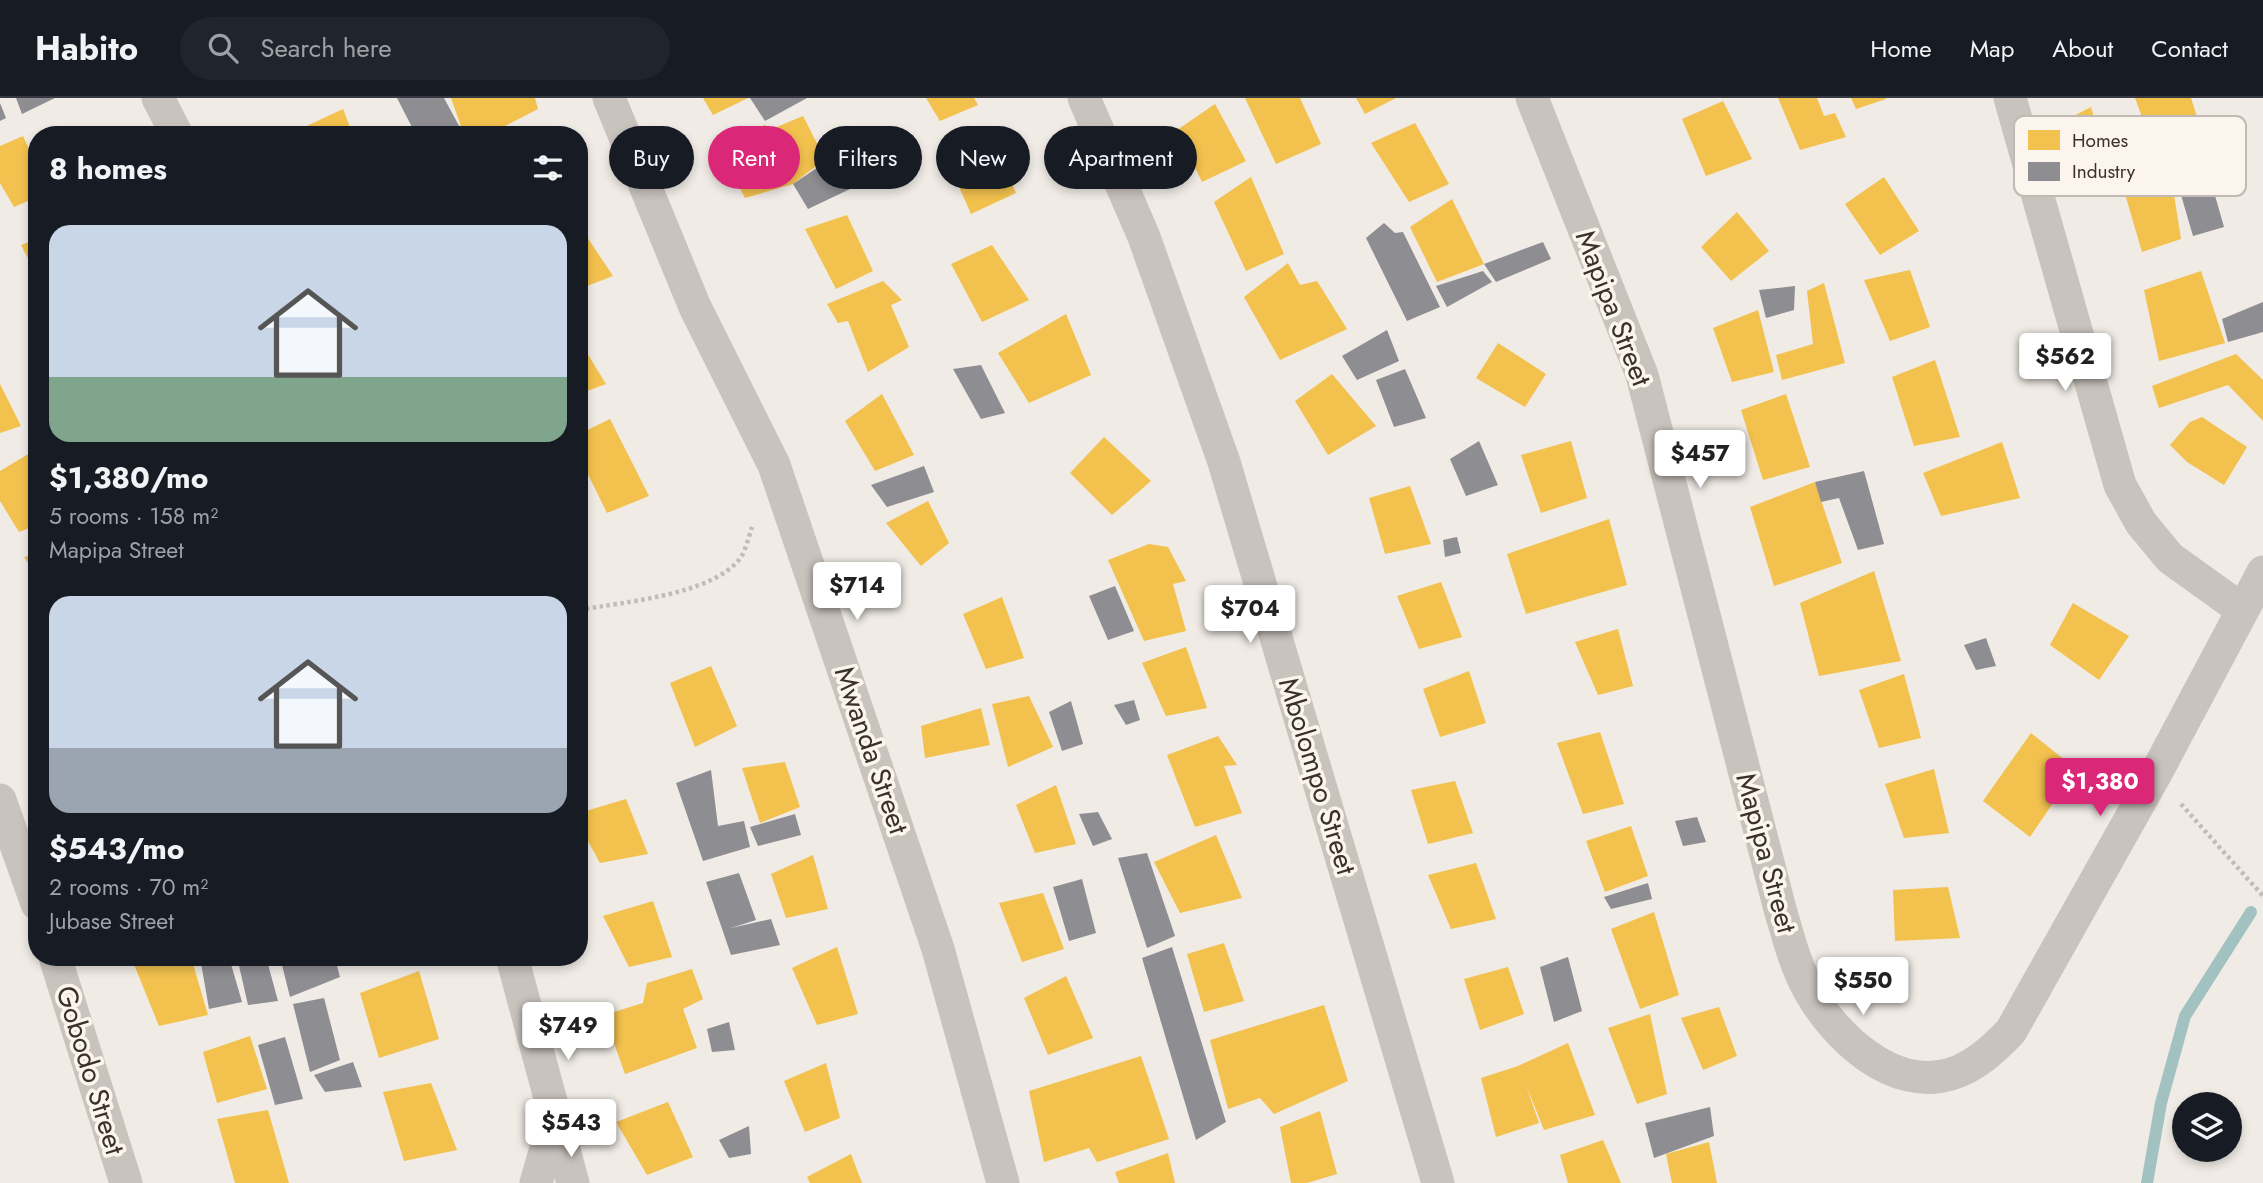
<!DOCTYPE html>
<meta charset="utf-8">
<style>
:root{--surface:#171b24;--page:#20242c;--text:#f1f3f6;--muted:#9ea1a6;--line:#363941;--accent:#db2777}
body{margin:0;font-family:Jost,sans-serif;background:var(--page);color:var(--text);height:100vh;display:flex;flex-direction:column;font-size:26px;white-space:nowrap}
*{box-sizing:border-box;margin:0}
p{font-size:23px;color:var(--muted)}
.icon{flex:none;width:38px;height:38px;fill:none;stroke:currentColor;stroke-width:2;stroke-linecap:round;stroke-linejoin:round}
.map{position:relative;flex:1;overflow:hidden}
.sheet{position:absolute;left:28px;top:28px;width:560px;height:840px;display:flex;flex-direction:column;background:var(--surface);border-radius:28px;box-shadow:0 4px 10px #0003}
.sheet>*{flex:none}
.top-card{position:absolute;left:609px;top:28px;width:665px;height:63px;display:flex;gap:14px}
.fabs{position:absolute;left:2172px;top:994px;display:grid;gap:14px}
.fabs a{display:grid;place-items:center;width:70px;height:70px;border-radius:50%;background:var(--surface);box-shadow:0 4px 10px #0003;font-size:35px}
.price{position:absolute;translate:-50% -60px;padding:0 16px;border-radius:7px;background:#fff;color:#222;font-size:23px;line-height:46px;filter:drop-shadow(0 2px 4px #0008)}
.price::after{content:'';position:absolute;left:50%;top:42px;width:21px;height:16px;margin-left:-10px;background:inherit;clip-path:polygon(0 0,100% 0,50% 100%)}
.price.current{background:var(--accent);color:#fff}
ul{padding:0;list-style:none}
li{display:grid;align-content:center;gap:14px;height:371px;padding:0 21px}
li span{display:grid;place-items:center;height:217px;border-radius:21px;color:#555}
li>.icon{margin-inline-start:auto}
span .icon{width:126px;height:126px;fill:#fffc;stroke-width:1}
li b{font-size:30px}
h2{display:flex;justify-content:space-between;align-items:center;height:84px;padding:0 21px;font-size:30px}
.pill{padding:0 24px;border-radius:32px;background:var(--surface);box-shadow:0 4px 10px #0003;font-size:24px;line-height:63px}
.pill.current{background:var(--accent);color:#fff}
header{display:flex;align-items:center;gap:42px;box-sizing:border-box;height:98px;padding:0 35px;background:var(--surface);border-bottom:2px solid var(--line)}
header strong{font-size:33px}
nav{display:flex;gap:38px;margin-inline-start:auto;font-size:24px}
.search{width:490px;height:63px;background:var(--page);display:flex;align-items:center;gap:18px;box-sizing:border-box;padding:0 24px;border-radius:38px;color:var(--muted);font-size:26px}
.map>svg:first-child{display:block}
.homes{fill:#f2c14e}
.industry{fill:#8d8d92}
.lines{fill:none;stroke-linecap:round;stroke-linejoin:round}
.stream{stroke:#a1c2c1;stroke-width:12}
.path{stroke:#c2bbb6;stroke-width:4.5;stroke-dasharray:3.5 3.5;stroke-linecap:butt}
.minor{stroke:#c9c3be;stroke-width:33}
.labels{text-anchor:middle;stroke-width:7;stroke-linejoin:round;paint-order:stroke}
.street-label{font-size:28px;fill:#3b302b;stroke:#fbf5ee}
.key{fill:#fbf5ee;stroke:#c1bab4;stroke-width:2}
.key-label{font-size:19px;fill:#3b302b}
</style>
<header>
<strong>Habito</strong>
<div class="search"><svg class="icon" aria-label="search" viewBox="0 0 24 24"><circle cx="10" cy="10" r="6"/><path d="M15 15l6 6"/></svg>Search here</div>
<nav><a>Home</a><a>Map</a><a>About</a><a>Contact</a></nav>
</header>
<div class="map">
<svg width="2263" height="1085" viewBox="0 0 2263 1085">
<rect width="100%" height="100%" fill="#f0ebe5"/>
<g class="homes">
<polygon points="451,0 535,0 538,11 488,37 464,37"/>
<polygon points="703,0 748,0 713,17"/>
<polygon points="926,0 974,0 978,7 940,23"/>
<polygon points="1245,0 1300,0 1321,46 1276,66"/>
<polygon points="1356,0 1396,0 1365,16"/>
<polygon points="1778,0 1817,0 1824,18 1835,15 1846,39 1800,52"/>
<polygon points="1851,0 1886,0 1886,1 1856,11"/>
<polygon points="2135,0 2191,0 2204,41 2152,52 2080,82 2062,24 2091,9 2100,40 2145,27"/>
<polygon points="1723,3 1752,61 1706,78 1682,21"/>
<polygon points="1215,6 1246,63 1202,84 1177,32"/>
<polygon points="343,11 353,37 301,37 298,32"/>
<polygon points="803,18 825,61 793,86 745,100 716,45 765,27 772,31"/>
<polygon points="1415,25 1449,86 1409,104 1371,45"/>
<polygon points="23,38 37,68 37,99 14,109 0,85 0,48"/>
<polygon points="993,45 1016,95 971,116 948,64"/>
<polygon points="1251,79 1284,156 1246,173 1214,104"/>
<polygon points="1884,79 1919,133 1880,157 1845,106"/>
<polygon points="2172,84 2181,141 2142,154 2125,96"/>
<polygon points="1452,101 1484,166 1437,184 1410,129"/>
<polygon points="1737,114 1769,153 1731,183 1701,149"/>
<polygon points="847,117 873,173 836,191 805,131"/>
<polygon points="579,127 613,178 579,191"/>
<polygon points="37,141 37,178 21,147"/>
<polygon points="992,147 1029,202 982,224 951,166"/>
<polygon points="1288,165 1300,187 1317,183 1347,231 1280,262 1244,199"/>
<polygon points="1910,172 1930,229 1890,243 1864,182"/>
<polygon points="2201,173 2225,245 2159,263 2144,192"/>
<polygon points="883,183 902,202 891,207 909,249 868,274 848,223 838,225 827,206"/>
<polygon points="1824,185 1845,265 1782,282 1776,257 1813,246 1807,193"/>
<polygon points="1758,212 1774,274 1732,284 1713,230"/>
<polygon points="1066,216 1091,277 1029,305 998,255"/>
<polygon points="579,242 606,286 579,296"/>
<polygon points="1498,245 1546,276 1525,309 1476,280"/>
<polygon points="2236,256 2263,282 2263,323 2228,287 2159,310 2152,288"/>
<polygon points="1935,262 1960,339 1914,348 1892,279"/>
<polygon points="1332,276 1376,328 1328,357 1295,303"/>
<polygon points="0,286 21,328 0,335"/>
<polygon points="882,296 914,357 875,373 845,323"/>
<polygon points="1786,296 1810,369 1763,382 1741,312"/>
<polygon points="2202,319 2247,349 2224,387 2187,364 2170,347 2190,324"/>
<polygon points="610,321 649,398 607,415 579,358 579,336"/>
<polygon points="1104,339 1151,383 1112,417 1070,375"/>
<polygon points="1571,343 1587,400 1541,415 1521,357"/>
<polygon points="2002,344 2020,400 1941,418 1923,375"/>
<polygon points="30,355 37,369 37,427 19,434 0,403 0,373"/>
<polygon points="1815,384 1842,465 1774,488 1750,409"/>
<polygon points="1410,388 1431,446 1385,456 1369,400"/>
<polygon points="928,403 949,445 921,468 886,425"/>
<polygon points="1609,421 1627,487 1526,516 1507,456"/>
<polygon points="1149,446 1168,449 1186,483 1173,486 1186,533 1144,543 1108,462"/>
<polygon points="37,456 37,479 24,459"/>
<polygon points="1874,473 1901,563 1819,578 1800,505"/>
<polygon points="1441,484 1462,539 1419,551 1397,498"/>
<polygon points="1002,499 1024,560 986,571 963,516"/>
<polygon points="2073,505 2129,538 2099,582 2050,547"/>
<polygon points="1618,531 1633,588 1598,597 1575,544"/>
<polygon points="1186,549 1207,610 1166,618 1142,565"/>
<polygon points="711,568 737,628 695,649 670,585"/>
<polygon points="1469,573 1486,625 1440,639 1423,591"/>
<polygon points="1904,576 1921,640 1879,650 1859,592"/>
<polygon points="1029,598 1053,649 1008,669 992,606"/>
<polygon points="981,610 990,647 925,660 921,628"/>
<polygon points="1600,634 1624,706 1583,716 1557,645"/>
<polygon points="2031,635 2076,671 2030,739 1983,703"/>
<polygon points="1218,638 1237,667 1224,668 1242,715 1195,729 1167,657"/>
<polygon points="785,664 800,709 760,725 742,670"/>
<polygon points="1934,671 1949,735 1904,740 1885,686"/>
<polygon points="1455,683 1473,735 1428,746 1411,692"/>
<polygon points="1056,687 1076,746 1035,755 1016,707"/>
<polygon points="626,701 648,756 600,765 579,727 579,715"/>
<polygon points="1631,728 1648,778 1605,794 1586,743"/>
<polygon points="1216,737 1242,800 1180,815 1154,764"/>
<polygon points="813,757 828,811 786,820 771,776"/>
<polygon points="1476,765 1496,821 1451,831 1428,777"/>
<polygon points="1948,789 1960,840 1895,843 1893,792"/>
<polygon points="1043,795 1064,851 1022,864 999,805"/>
<polygon points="653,803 672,859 629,869 603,818"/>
<polygon points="1654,814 1679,897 1640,911 1611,831"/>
<polygon points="1224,845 1244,903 1204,914 1187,856"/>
<polygon points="837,849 858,916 817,927 792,870"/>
<polygon points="131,859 191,859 208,917 159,928"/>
<polygon points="1508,869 1524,916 1480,932 1464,881"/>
<polygon points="692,871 703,901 683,911 697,950 625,976 604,917 643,905 647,885"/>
<polygon points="419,873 439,941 379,960 360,895"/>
<polygon points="1066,878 1093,940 1048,957 1024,900"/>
<polygon points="1324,907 1348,983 1274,1016 1260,1000 1228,1011 1210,942"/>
<polygon points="1719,909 1737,958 1703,972 1681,920"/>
<polygon points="1650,916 1667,996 1637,1006 1608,930"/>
<polygon points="250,938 267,991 217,1005 203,954"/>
<polygon points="1568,945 1595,1017 1544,1032 1526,987 1539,1025 1496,1039 1481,980 1518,968"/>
<polygon points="1141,958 1169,1041 1097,1064 1089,1050 1044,1064 1029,993"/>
<polygon points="826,965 840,1020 805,1034 784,983"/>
<polygon points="431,985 457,1052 404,1063 383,994"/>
<polygon points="668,1004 693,1059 647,1077 616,1024"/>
<polygon points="268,1012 289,1085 235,1085 217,1021"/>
<polygon points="1320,1013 1337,1076 1307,1085 1291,1085 1280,1029"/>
<polygon points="1603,1042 1621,1085 1568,1085 1560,1057"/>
<polygon points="1709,1044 1717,1085 1672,1085 1666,1056"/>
<polygon points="1168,1055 1175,1085 1119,1085 1115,1074"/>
<polygon points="851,1056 862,1085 810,1085 807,1079"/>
</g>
<g class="industry">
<polygon points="16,0 55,0 22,16"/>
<polygon points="397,0 444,0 464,37 416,37"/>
<polygon points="750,0 807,0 765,23"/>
<polygon points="0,5 6,20 0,23"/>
<polygon points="845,51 869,82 808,111 793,86"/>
<polygon points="2210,80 2224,129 2193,138 2179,90"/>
<polygon points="1384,125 1395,135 1403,134 1440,209 1407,223 1366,140"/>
<polygon points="1543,144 1551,161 1496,184 1484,166"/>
<polygon points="1483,173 1492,184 1447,209 1436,188"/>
<polygon points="1795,188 1794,212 1766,220 1759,192"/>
<polygon points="2263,204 2263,234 2228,244 2222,221"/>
<polygon points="1387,232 1399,263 1357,282 1342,258"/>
<polygon points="981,267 1005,315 981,321 953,271"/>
<polygon points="1405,271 1426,320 1394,329 1376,282"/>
<polygon points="1479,343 1498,387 1466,398 1450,361"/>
<polygon points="924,368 934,394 887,409 871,387"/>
<polygon points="1864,373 1884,446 1858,452 1839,400 1821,404 1815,384"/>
<polygon points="1457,439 1461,455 1445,459 1443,442"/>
<polygon points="1115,488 1134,533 1108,542 1089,498"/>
<polygon points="1986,540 1996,568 1976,572 1964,547"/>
<polygon points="1134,602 1140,622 1126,627 1114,607"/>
<polygon points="1071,603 1083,646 1062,653 1049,614"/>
<polygon points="711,672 718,728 744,723 750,749 703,763 676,685"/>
<polygon points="1098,714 1112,741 1093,748 1079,716"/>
<polygon points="795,716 801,737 758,748 750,729"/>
<polygon points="1697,719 1706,744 1683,748 1675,723"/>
<polygon points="1147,755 1175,838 1147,850 1118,760"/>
<polygon points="739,775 756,822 731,830 771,821 780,847 731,857 706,784"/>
<polygon points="1082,781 1096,835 1069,843 1053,789"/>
<polygon points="1648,785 1652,801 1611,811 1604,799"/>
<polygon points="1172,849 1226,1024 1196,1042 1142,860"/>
<polygon points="200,859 229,859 242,904 209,911"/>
<polygon points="237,859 266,859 278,903 248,907"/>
<polygon points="280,859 335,860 340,879 290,899"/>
<polygon points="1568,859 1582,913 1554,924 1540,869"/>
<polygon points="324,900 340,962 310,974 293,906"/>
<polygon points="729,924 735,952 712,954 707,931"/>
<polygon points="285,939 303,1001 275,1007 258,947"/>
<polygon points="353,964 362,989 325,994 314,977"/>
<polygon points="1710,1009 1714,1038 1654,1060 1645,1025"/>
<polygon points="749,1028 751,1056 729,1060 719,1042"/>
</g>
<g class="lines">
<polyline class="stream" points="2147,1085 2161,1005 2185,918 2251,814"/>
<g class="path">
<path d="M579 512C622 504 715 497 741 459 746 451 749 438 752 429"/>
<polyline points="2181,706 2263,798"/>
</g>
<g class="minor">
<polyline points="158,0 177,37"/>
<polyline points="609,0 695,209 774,367 938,851 1003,1085"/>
<polyline points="1084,0 1144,139 1224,364 1438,1085"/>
<path d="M1532 0 1642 277 1780 811C1788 838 1795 867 1809 892 1835 939 1893 994 1951 976 1975 969 1995 950 2011 933L2155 677 2263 474"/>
<polyline points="2010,0 2120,387 2141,425 2170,460 2241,511"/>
<polyline points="0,702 37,806"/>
<polyline points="55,859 126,1085"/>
<polyline points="512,859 573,1085"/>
<polyline points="536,1085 554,1022"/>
</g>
</g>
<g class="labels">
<g class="street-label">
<text transform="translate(1614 210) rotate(69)" y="10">Mapipa Street</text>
<text transform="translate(872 652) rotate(71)" y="10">Mwanda Street</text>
<text transform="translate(1318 678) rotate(73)" y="10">Mbolompo Street</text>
<text transform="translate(1767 755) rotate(75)" y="10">Mapipa Street</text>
<text transform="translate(91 972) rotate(73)" y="10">Gobodo Street</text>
</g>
</g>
<rect x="2014" y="18" width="232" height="80" rx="10" class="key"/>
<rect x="2028" y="32" width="32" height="20" fill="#f2c14e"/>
<rect x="2028" y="64" width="32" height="19" fill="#8d8d92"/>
<g class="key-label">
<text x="2072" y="49">Homes</text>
<text x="2072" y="80">Industry</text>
</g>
</svg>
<div class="fabs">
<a><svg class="icon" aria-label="layers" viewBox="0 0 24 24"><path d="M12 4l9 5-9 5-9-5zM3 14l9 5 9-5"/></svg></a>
</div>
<b class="price" style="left:2065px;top:295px">$562</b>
<b class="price" style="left:1700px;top:392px">$457</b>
<b class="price" style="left:857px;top:524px">$714</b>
<b class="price" style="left:1250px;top:547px">$704</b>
<b class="price current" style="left:2100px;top:720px">$1,380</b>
<b class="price" style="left:1863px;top:919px">$550</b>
<b class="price" style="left:568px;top:964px">$749</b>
<b class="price" style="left:571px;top:1061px">$543</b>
<div class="top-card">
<a class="pill">Buy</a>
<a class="pill current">Rent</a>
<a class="pill">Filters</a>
<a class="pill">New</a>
<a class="pill">Apartment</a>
</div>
<section class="sheet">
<h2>8 homes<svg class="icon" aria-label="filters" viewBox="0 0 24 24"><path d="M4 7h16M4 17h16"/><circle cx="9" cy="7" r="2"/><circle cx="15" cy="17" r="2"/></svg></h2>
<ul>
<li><span style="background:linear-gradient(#c9d6e8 70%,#7fa58c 0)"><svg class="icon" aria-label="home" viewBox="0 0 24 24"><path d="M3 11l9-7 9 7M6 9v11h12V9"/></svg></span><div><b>$1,380/mo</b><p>5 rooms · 158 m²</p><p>Mapipa Street</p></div></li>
<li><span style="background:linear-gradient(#c9d6e8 70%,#9aa5b1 0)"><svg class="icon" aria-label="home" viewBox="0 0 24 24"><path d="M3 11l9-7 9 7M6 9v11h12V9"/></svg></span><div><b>$543/mo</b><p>2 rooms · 70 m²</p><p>Jubase Street</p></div></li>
</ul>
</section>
</div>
